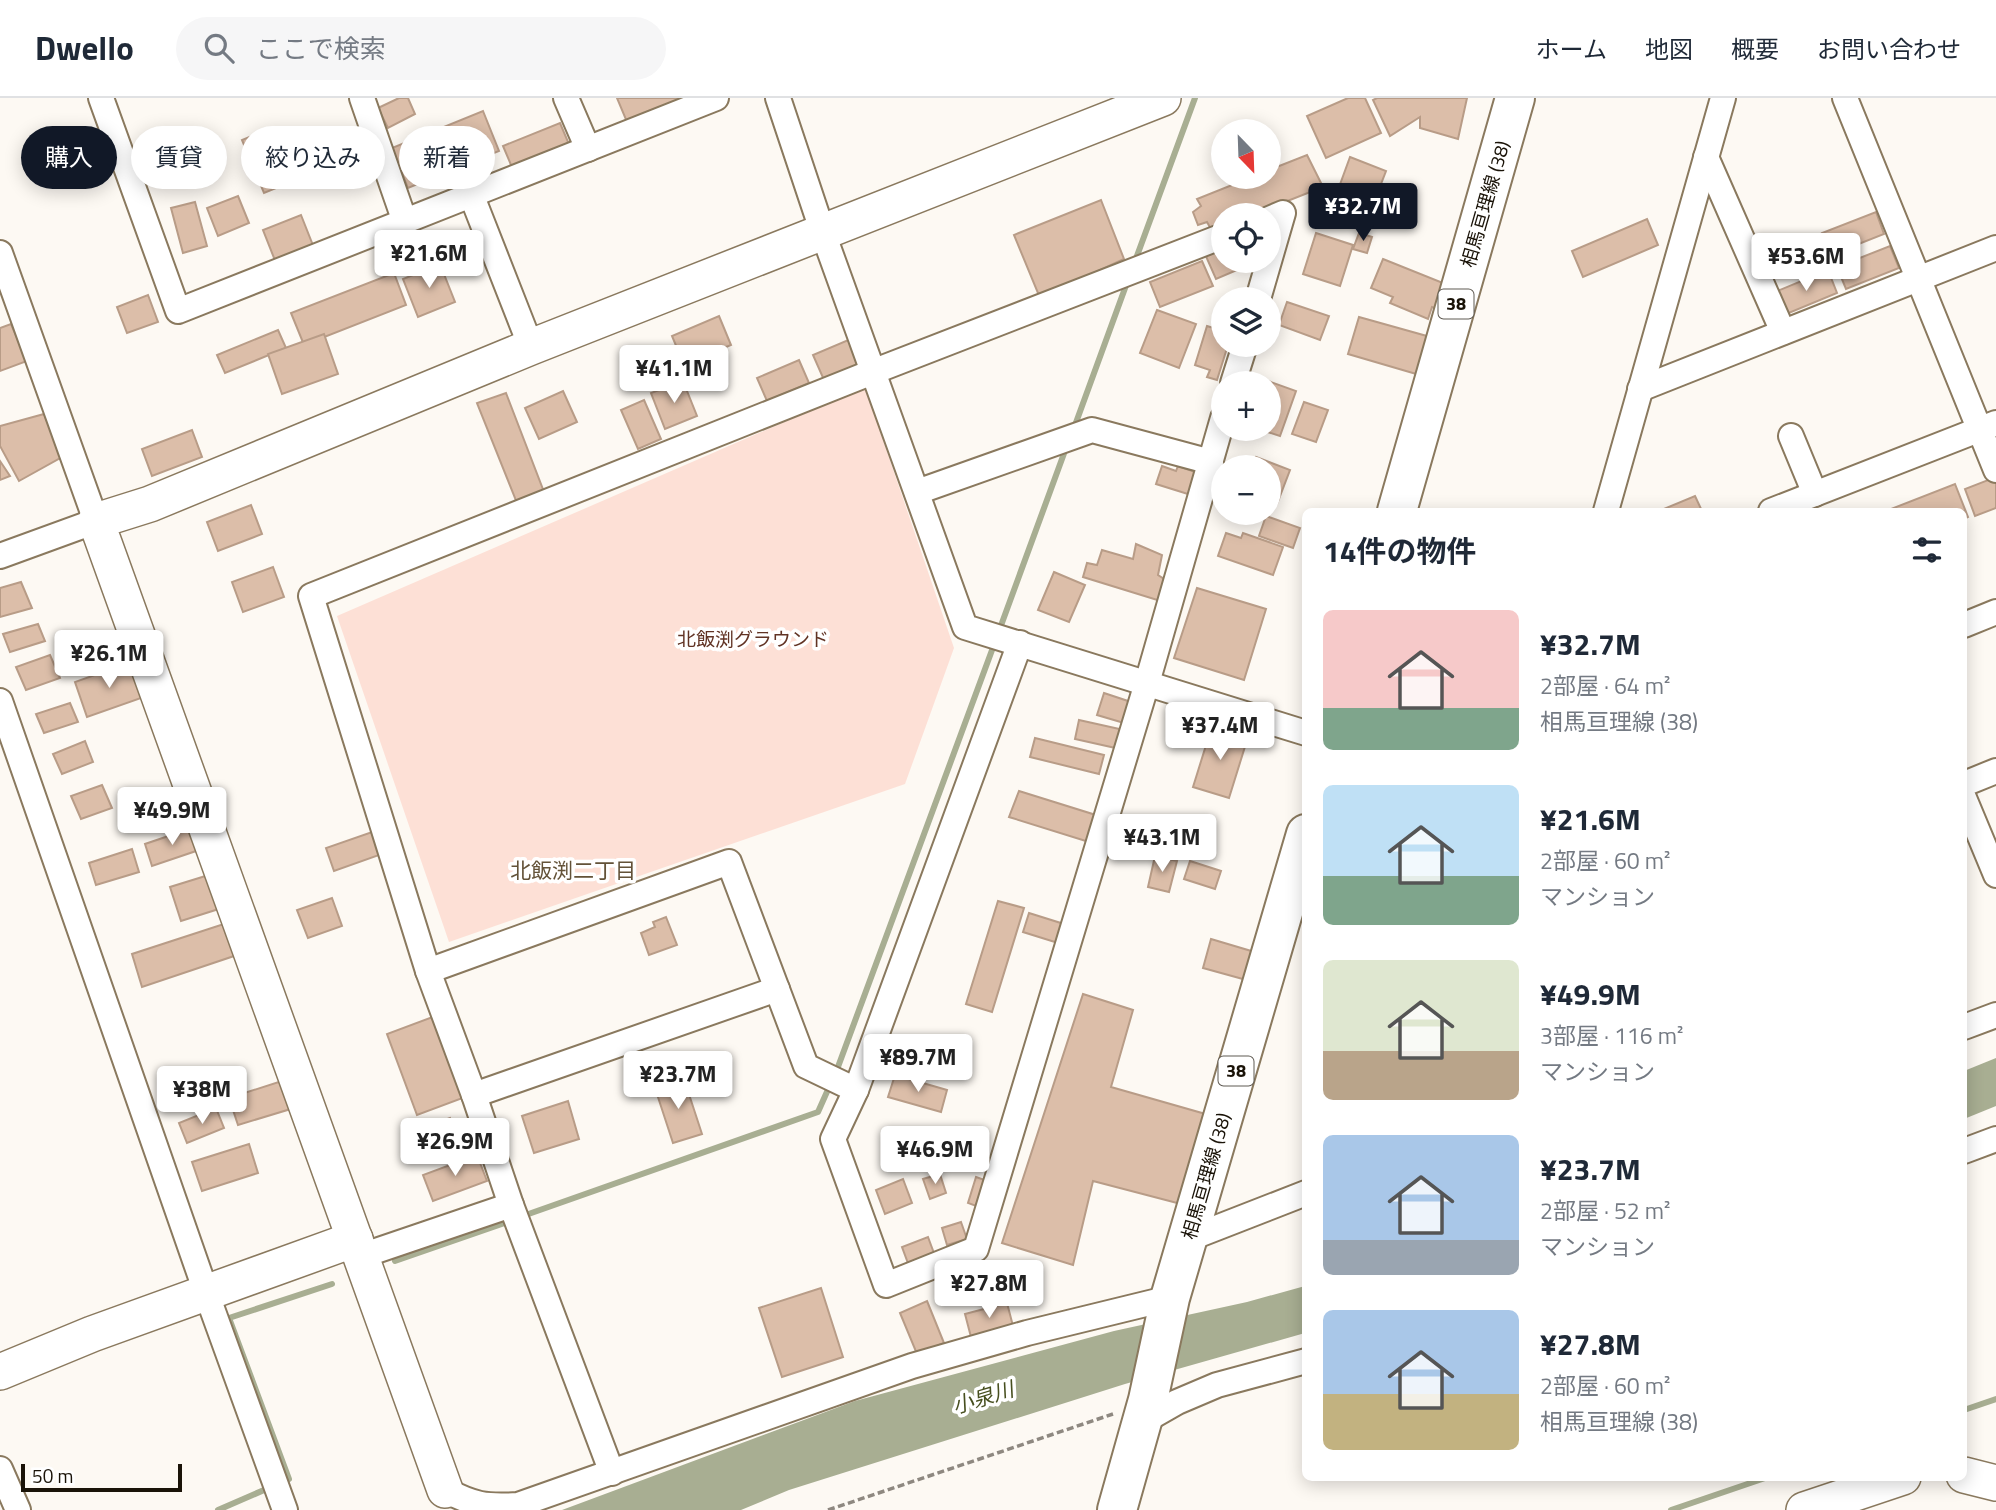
<!DOCTYPE html>
<html lang="ja">
<meta charset="utf-8">
<style>
:root{--surface:#fff;--page:#f6f6f7;--text:#1f2937;--muted:#747a83;--line:#e0e1e3;--accent:#111827}
body{margin:0;font-family:"Titillium Web","Noto Sans JP",sans-serif;background:var(--page);color:var(--text);height:100vh;display:flex;flex-direction:column;font-size:26px;white-space:nowrap}
*{box-sizing:border-box;margin:0}
p{font-size:23px;color:var(--muted)}
.icon{flex:none;width:38px;height:38px;fill:none;stroke:currentColor;stroke-width:2;stroke-linecap:round;stroke-linejoin:round}
.map{position:relative;flex:1;overflow:hidden}
.details{position:absolute;left:1302px;top:410px;width:665px;height:973px;display:flex;flex-direction:column;background:var(--surface);border-radius:10px;box-shadow:0 4px 18px #0003}
.details>*{flex:none}
.hud{position:absolute;left:21px;top:28px;width:665px;height:63px;display:flex;gap:14px}
.needle{width:46px;rotate:157deg}
.controls{position:absolute;left:1211px;top:21px;display:grid;gap:14px}
.controls a{display:grid;place-items:center;width:70px;height:70px;border-radius:50%;background:var(--surface);box-shadow:0 4px 18px #0003;font-size:35px}
.scale{position:absolute;left:21px;bottom:18px;width:161px;box-sizing:border-box;padding-left:7px;border:4px solid #1a1308;border-top:0;font-size:19px;line-height:24px;white-space:nowrap;color:#1a1308;-webkit-text-stroke:5px #fff;paint-order:stroke}
.price{position:absolute;translate:-50% -60px;padding:0 16px;border-radius:7px;background:#fff;color:#222;font-size:23px;line-height:46px;filter:drop-shadow(0 2px 4px #0008)}
.price::after{content:'';position:absolute;left:50%;top:42px;width:21px;height:16px;margin-left:-10px;background:inherit;clip-path:polygon(0 0,100% 0,50% 100%)}
.price.selected{background:var(--accent);color:#fff}
ul{padding:0;list-style:none}
li{display:flex;align-items:center;gap:21px;height:175px;padding:0 21px}
li span{display:grid;place-items:center;flex:none;width:196px;height:140px;border-radius:10px;color:#555}
li>.icon{margin-inline-start:auto}
span .icon{width:84px;height:84px;fill:#fffc;stroke-width:1}
li b{font-size:30px}
h2{display:flex;justify-content:space-between;align-items:center;height:84px;padding:0 21px;font-size:30px}
.chip{padding:0 24px;border-radius:32px;background:var(--surface);box-shadow:0 4px 18px #0003;font-size:24px;line-height:63px}
.chip.selected{background:var(--accent);color:#fff}
header{display:flex;align-items:center;gap:42px;box-sizing:border-box;height:98px;padding:0 35px;background:var(--surface);border-bottom:2px solid var(--line)}
header strong{font-size:33px}
nav{display:flex;gap:38px;margin-inline-start:auto;font-size:24px}
.search{width:490px;height:63px;background:var(--page);display:flex;align-items:center;gap:18px;box-sizing:border-box;padding:0 24px;border-radius:38px;color:var(--muted);font-size:26px}
.map>svg:first-child{display:block}
.green{fill:#fde0d6}
.water{fill:#a8ae92}
.lines{fill:none;stroke-linecap:round;stroke-linejoin:round}
.stream{stroke:#a8ae92;stroke-width:6}
.building{fill:#dcbea9;stroke:#b89c87;stroke-width:2}
.street-casing{stroke:#8a795e;stroke-width:28}
.secondary-casing{stroke:#8a795e;stroke-width:38}
.primary-casing{stroke:#8a795e;stroke-width:42}
.path{stroke:#8e8880;stroke-width:3.5;stroke-dasharray:7 3.5;stroke-linecap:butt}
.street{stroke:#fff;stroke-width:24}
.secondary{stroke:#fff;stroke-width:35}
.primary{stroke:#fff;stroke-width:38}
.labels{text-anchor:middle;stroke-width:7;stroke-linejoin:round;paint-order:stroke}
.shield{fill:#fff;stroke:#5f5a52;stroke-width:2}
.shield-label{font-size:18px;font-weight:bold;fill:#1a1308}
.street-label{font-size:19px;fill:#1a1308;stroke:#fff}
.park-label{font-size:19px;fill:#613324;stroke:#fff}
.neighbourhood-label{font-size:21px;fill:#635238;stroke:#fff}
.water-label{font-size:21px;font-style:italic;fill:#474f1f;stroke:#fff}
</style>
<header>
<strong>Dwello</strong>
<div class="search"><svg class="icon" aria-label="search" viewBox="0 0 24 24"><circle cx="10" cy="10" r="6"/><path d="M15 15l6 6"/></svg>ここで検索</div>
<nav><a>ホーム</a><a>地図</a><a>概要</a><a>お問い合わせ</a></nav>
</header>
<div class="map">
<svg width="1996" height="1412" viewBox="0 0 1996 1412">
<rect width="100%" height="100%" fill="#fdf9f3"/>
<polygon class="green" points="865,289 954,550 905,686 449,844 337,518"/>
<g class="water">
<polygon points="1996,960 1996,1008 1964,1021 1964,973"/>
<polygon points="1305,1188 1305,1235 1125,1286 789,1392 741,1412 562,1412 855,1303 1114,1233 1247,1204"/>
</g>
<g class="lines">
<g class="stream">
<polyline points="1134,166 1195,0"/>
<polyline points="1074,330 1128,182"/>
<polyline points="999,533 1066,350"/>
<polyline points="835,977 995,544"/>
<polyline points="520,1119 818,1014 830,987"/>
<polyline points="395,1163 510,1123"/>
<polyline points="1964,1312 1996,1301"/>
<polyline points="281,1385 289,1381 229,1220 332,1186"/>
<polyline points="218,1412 271,1389"/>
<polyline points="1671,1412 1768,1379"/>
</g>
</g>
<g class="building">
<polygon points="399,0 408,0 415,16 388,30 378,10"/>
<polygon points="617,0 684,0 627,24"/>
<polygon points="1348,0 1365,0 1381,35 1326,60 1307,18"/>
<polygon points="1377,0 1467,0 1458,41 1420,30 1420,19 1390,38 1373,2"/>
<polygon points="483,13 499,53 408,90 392,50"/>
<polygon points="560,25 571,51 514,74 503,48"/>
<polygon points="264,33 286,86 264,95 242,42"/>
<polygon points="1307,57 1323,89 1252,117 1223,117 1223,129 1212,133 1207,124 1198,127 1193,114 1201,108 1197,101 1252,79 1269,79 1269,72"/>
<polygon points="1350,59 1386,73 1369,117 1334,103"/>
<polygon points="238,98 249,125 218,138 207,110"/>
<polygon points="1101,102 1124,161 1040,200 1014,137"/>
<polygon points="195,104 207,148 183,155 171,110"/>
<polygon points="1876,114 1884,136 1831,157 1822,135"/>
<polygon points="301,117 314,150 276,165 263,132"/>
<polygon points="1647,121 1658,147 1583,179 1572,153"/>
<polygon points="1316,135 1353,147 1340,188 1303,176"/>
<polygon points="1359,135 1372,139 1367,155 1353,151"/>
<polygon points="1813,138 1822,160 1771,180 1762,159"/>
<polygon points="1223,148 1223,163 1258,163 1216,181 1205,156"/>
<polygon points="1890,148 1899,170 1846,191 1837,169"/>
<polygon points="1383,161 1453,189 1443,213 1432,209 1428,221 1390,205 1393,199 1371,190"/>
<polygon points="1202,163 1213,188 1160,209 1150,184"/>
<polygon points="440,166 455,204 418,219 403,181"/>
<polygon points="1828,172 1837,195 1784,217 1775,194"/>
<polygon points="394,175 406,207 304,247 291,215"/>
<polygon points="148,197 158,224 127,235 117,209"/>
<polygon points="1287,204 1329,218 1320,242 1279,227"/>
<polygon points="1157,212 1196,226 1179,270 1140,255"/>
<polygon points="719,218 731,247 684,267 672,238"/>
<polygon points="1359,219 1434,240 1423,278 1348,256"/>
<polygon points="11,226 27,263 0,273 0,230"/>
<polygon points="1207,228 1223,233 1223,247 1228,247 1217,282 1207,279 1210,272 1195,267"/>
<polygon points="278,232 286,250 225,275 217,257"/>
<polygon points="324,236 338,276 282,296 268,256"/>
<polygon points="853,240 863,265 824,282 813,257"/>
<polygon points="799,262 809,285 767,303 757,280"/>
<polygon points="683,283 697,318 665,331 651,295"/>
<polygon points="1268,283 1296,293 1280,338 1258,331 1269,331 1269,315 1271,307 1269,306"/>
<polygon points="563,293 577,324 539,341 525,310"/>
<polygon points="506,295 544,394 517,405 477,305"/>
<polygon points="644,302 661,341 638,351 621,312"/>
<polygon points="1304,304 1328,312 1316,344 1292,336"/>
<polygon points="44,316 62,359 19,383 0,348 0,328"/>
<polygon points="192,332 202,359 152,378 142,351"/>
<polygon points="1256,359 1290,372 1277,406 1269,403 1269,369 1253,369"/>
<polygon points="0,363 10,378 0,382"/>
<polygon points="1162,368 1176,373 1178,368 1198,375 1191,397 1156,386"/>
<polygon points="1996,379 1996,410 1975,418 1965,391"/>
<polygon points="1955,386 1968,419 1964,421 1964,413 1886,413"/>
<polygon points="1695,398 1702,413 1659,413"/>
<polygon points="251,407 262,436 218,453 207,424"/>
<polygon points="1266,418 1300,430 1293,450 1259,438"/>
<polygon points="1226,435 1241,440 1243,435 1283,449 1273,477 1218,458"/>
<polygon points="1136,446 1162,457 1158,477 1172,486 1167,505 1083,479 1087,465 1097,467 1102,452 1133,461"/>
<polygon points="273,469 284,499 243,514 232,484"/>
<polygon points="1054,474 1085,487 1069,524 1038,512"/>
<polygon points="21,484 32,510 0,519 0,490"/>
<polygon points="1197,490 1266,511 1244,582 1174,560"/>
<polygon points="38,526 45,543 10,554 3,536"/>
<polygon points="50,557 60,580 26,592 16,569"/>
<polygon points="131,564 144,599 87,619 75,584"/>
<polygon points="1104,595 1131,604 1124,625 1097,617"/>
<polygon points="70,605 78,624 44,635 36,616"/>
<polygon points="1079,622 1124,632 1120,651 1075,641"/>
<polygon points="1212,628 1248,639 1229,700 1193,689"/>
<polygon points="1035,640 1104,657 1099,676 1030,659"/>
<polygon points="85,643 93,664 62,676 53,656"/>
<polygon points="102,687 112,710 81,721 71,698"/>
<polygon points="1019,693 1099,718 1089,744 1009,719"/>
<polygon points="192,730 199,752 152,768 145,746"/>
<polygon points="375,733 382,756 334,773 326,750"/>
<polygon points="132,751 139,774 96,787 89,765"/>
<polygon points="1155,758 1177,763 1169,794 1148,789"/>
<polygon points="1190,763 1221,773 1215,791 1184,781"/>
<polygon points="215,775 225,809 181,823 170,789"/>
<polygon points="332,800 342,828 308,840 297,812"/>
<polygon points="998,803 1024,810 992,914 966,906"/>
<polygon points="1029,815 1064,826 1058,845 1023,834"/>
<polygon points="666,819 677,847 649,857 641,835 655,829 653,824"/>
<polygon points="230,824 240,856 142,889 132,856"/>
<polygon points="1211,841 1258,855 1250,883 1203,870"/>
<polygon points="1083,896 1133,912 1111,989 1209,1017 1181,1106 1093,1083 1073,1167 1002,1145"/>
<polygon points="438,917 468,998 417,1017 387,936"/>
<polygon points="895,977 947,992 941,1014 888,999"/>
<polygon points="684,981 702,1036 673,1045 655,990"/>
<polygon points="285,982 294,1010 238,1027 229,1000"/>
<polygon points="568,1003 579,1041 534,1055 522,1018"/>
<polygon points="216,1010 224,1030 187,1045 179,1025"/>
<polygon points="450,1020 459,1043 414,1060 406,1036"/>
<polygon points="249,1046 258,1075 202,1093 192,1064"/>
<polygon points="477,1057 487,1083 433,1103 423,1077"/>
<polygon points="940,1076 946,1095 930,1101 923,1081"/>
<polygon points="976,1079 996,1086 987,1112 968,1105"/>
<polygon points="903,1081 912,1105 885,1116 876,1092"/>
<polygon points="961,1124 967,1141 947,1147 942,1130"/>
<polygon points="928,1139 935,1158 909,1168 902,1149"/>
<polygon points="821,1190 843,1259 782,1279 759,1210"/>
<polygon points="927,1203 944,1245 917,1256 900,1215"/>
<polygon points="1007,1205 1013,1228 971,1239 965,1216"/>
</g>
<g class="lines">
<defs>
<g id="street">
<polyline points="101,0 178,213 716,0"/>
<polyline points="362,0 405,124"/>
<polyline points="566,0 588,51"/>
<polyline points="778,0 823,135 965,529 1306,635"/>
<polyline points="1845,0 1996,372"/>
<polyline points="1706,59 1783,234"/>
<polyline points="471,96 531,249"/>
<polyline points="0,155 96,423 0,458"/>
<polyline points="1258,201 1283,115 1269,121"/>
<polyline points="1233,285 1245,247"/>
<polyline points="1640,291 1996,150"/>
<polyline points="1791,338 1815,396"/>
<polyline points="917,394 1092,332 1211,364"/>
<polyline points="1606,413 1723,0"/>
<polyline points="1771,413 1996,325"/>
<polyline points="1964,527 1996,514"/>
<polyline points="1020,545 856,992 833,1041 886,1187 976,1151 1147,585 1223,320"/>
<polyline points="0,603 206,1194 285,1412"/>
<polyline points="1964,686 1996,673"/>
<polyline points="1964,700 1996,777"/>
<polyline points="428,873 729,764 806,968 856,992"/>
<polyline points="1964,929 1996,917"/>
<polyline points="474,997 777,891"/>
<polyline points="1964,1053 1996,1041"/>
<polyline points="1188,1141 1306,1095"/>
<polyline points="361,1158 511,1107"/>
<polyline points="1142,1324 1177,1304 1217,1287 1306,1263"/>
<polyline points="0,1371 18,1412"/>
<polyline points="612,1375 511,1107 474,997 428,873 311,498 875,273 1223,138"/>
<path d="M445 1392C474 1407 485 1409 518 1407L912 1268 1027 1235 1170 1200"/>
</g>
<g id="secondary">
<polyline points="0,1274 92,1236 355,1141"/>
<polyline points="1964,1377 1996,1385"/>
<polyline points="445,1392 96,423 150,406 531,249 1163,0"/>
<polyline points="1804,1412 1903,1379"/>
</g>
<g id="primary">
<polyline points="1397,413 1515,0"/>
<polyline points="1117,1412 1148,1302 1170,1200 1306,736"/>
</g>
</defs>
<use href="#street" class="street-casing"/>
<use href="#secondary" class="secondary-casing"/>
<use href="#primary" class="primary-casing"/>
<polyline class="path" points="828,1412 1113,1316"/>
<use href="#street" class="street"/>
<use href="#secondary" class="secondary"/>
<use href="#primary" class="primary"/>
</g>
<g class="labels">
<g class="shield">
<rect x="1438.5" y="191.5" width="35" height="29" rx="5"/>
<rect x="1218.5" y="958.5" width="35" height="29" rx="5"/>
</g>
<g class="shield-label">
<text x="1456" y="212">38</text>
<text x="1236" y="979">38</text>
</g>
<g class="street-label">
<text transform="translate(1485 106) rotate(-74)" y="7">相馬亘理線 (38)</text>
<text transform="translate(1206 1078) rotate(-74)" y="7">相馬亘理線 (38)</text>
</g>
<g class="park-label">
<text x="753" y="548">北飯渕グラウンド</text>
</g>
<g class="neighbourhood-label">
<text x="573" y="780">北飯渕二丁目</text>
</g>
<g class="water-label">
<text transform="translate(983 1300) rotate(-17)" y="7">小泉川</text>
</g>
</g>
</svg>
<div class="controls">
<a><svg class="needle" viewBox="-14 -14 28 28"><path d="M0-13l5 13h-10z" fill="#e53935"/><path d="M0 13l5-13h-10z" fill="#747a83"/></svg></a>
<a><svg class="icon" aria-label="locate" viewBox="0 0 24 24"><circle cx="12" cy="12" r="6"/><path d="M12 2v4M12 18v4M2 12h4M18 12h4"/></svg></a>
<a><svg class="icon" aria-label="layers" viewBox="0 0 24 24"><path d="M12 4l9 5-9 5-9-5zM3 14l9 5 9-5"/></svg></a>
<a>+</a>
<a>−</a>
</div>
<div class="scale">50 m</div>
<b class="price selected" style="left:1363px;top:145px">¥32.7M</b>
<b class="price" style="left:429px;top:192px">¥21.6M</b>
<b class="price" style="left:1806px;top:195px">¥53.6M</b>
<b class="price" style="left:674px;top:307px">¥41.1M</b>
<b class="price" style="left:109px;top:592px">¥26.1M</b>
<b class="price" style="left:1220px;top:664px">¥37.4M</b>
<b class="price" style="left:172px;top:749px">¥49.9M</b>
<b class="price" style="left:1162px;top:776px">¥43.1M</b>
<b class="price" style="left:918px;top:996px">¥89.7M</b>
<b class="price" style="left:678px;top:1013px">¥23.7M</b>
<b class="price" style="left:202px;top:1028px">¥38M</b>
<b class="price" style="left:455px;top:1080px">¥26.9M</b>
<b class="price" style="left:935px;top:1088px">¥46.9M</b>
<b class="price" style="left:989px;top:1222px">¥27.8M</b>
<div class="hud">
<a class="chip selected">購入</a>
<a class="chip">賃貸</a>
<a class="chip">絞り込み</a>
<a class="chip">新着</a>
</div>
<section class="details">
<h2>14件の物件<svg class="icon" aria-label="filters" viewBox="0 0 24 24"><path d="M4 7h16M4 17h16"/><circle cx="9" cy="7" r="2"/><circle cx="15" cy="17" r="2"/></svg></h2>
<ul>
<li><span style="background:linear-gradient(#f6c9c9 70%,#7fa58c 0)"><svg class="icon" aria-label="home" viewBox="0 0 24 24"><path d="M3 11l9-7 9 7M6 9v11h12V9"/></svg></span><div><b>¥32.7M</b><p>2部屋 · 64 m²</p><p>相馬亘理線 (38)</p></div></li>
<li><span style="background:linear-gradient(#bfe0f5 65%,#7fa58c 0)"><svg class="icon" aria-label="home" viewBox="0 0 24 24"><path d="M3 11l9-7 9 7M6 9v11h12V9"/></svg></span><div><b>¥21.6M</b><p>2部屋 · 60 m²</p><p>マンション</p></div></li>
<li><span style="background:linear-gradient(#dfe7d0 65%,#b9a48a 0)"><svg class="icon" aria-label="home" viewBox="0 0 24 24"><path d="M3 11l9-7 9 7M6 9v11h12V9"/></svg></span><div><b>¥49.9M</b><p>3部屋 · 116 m²</p><p>マンション</p></div></li>
<li><span style="background:linear-gradient(#a9c7e8 75%,#9aa5b1 0)"><svg class="icon" aria-label="home" viewBox="0 0 24 24"><path d="M3 11l9-7 9 7M6 9v11h12V9"/></svg></span><div><b>¥23.7M</b><p>2部屋 · 52 m²</p><p>マンション</p></div></li>
<li><span style="background:linear-gradient(#a9c7e8 60%,#c2b280 0)"><svg class="icon" aria-label="home" viewBox="0 0 24 24"><path d="M3 11l9-7 9 7M6 9v11h12V9"/></svg></span><div><b>¥27.8M</b><p>2部屋 · 60 m²</p><p>相馬亘理線 (38)</p></div></li>
</ul>
</section>
</div>
